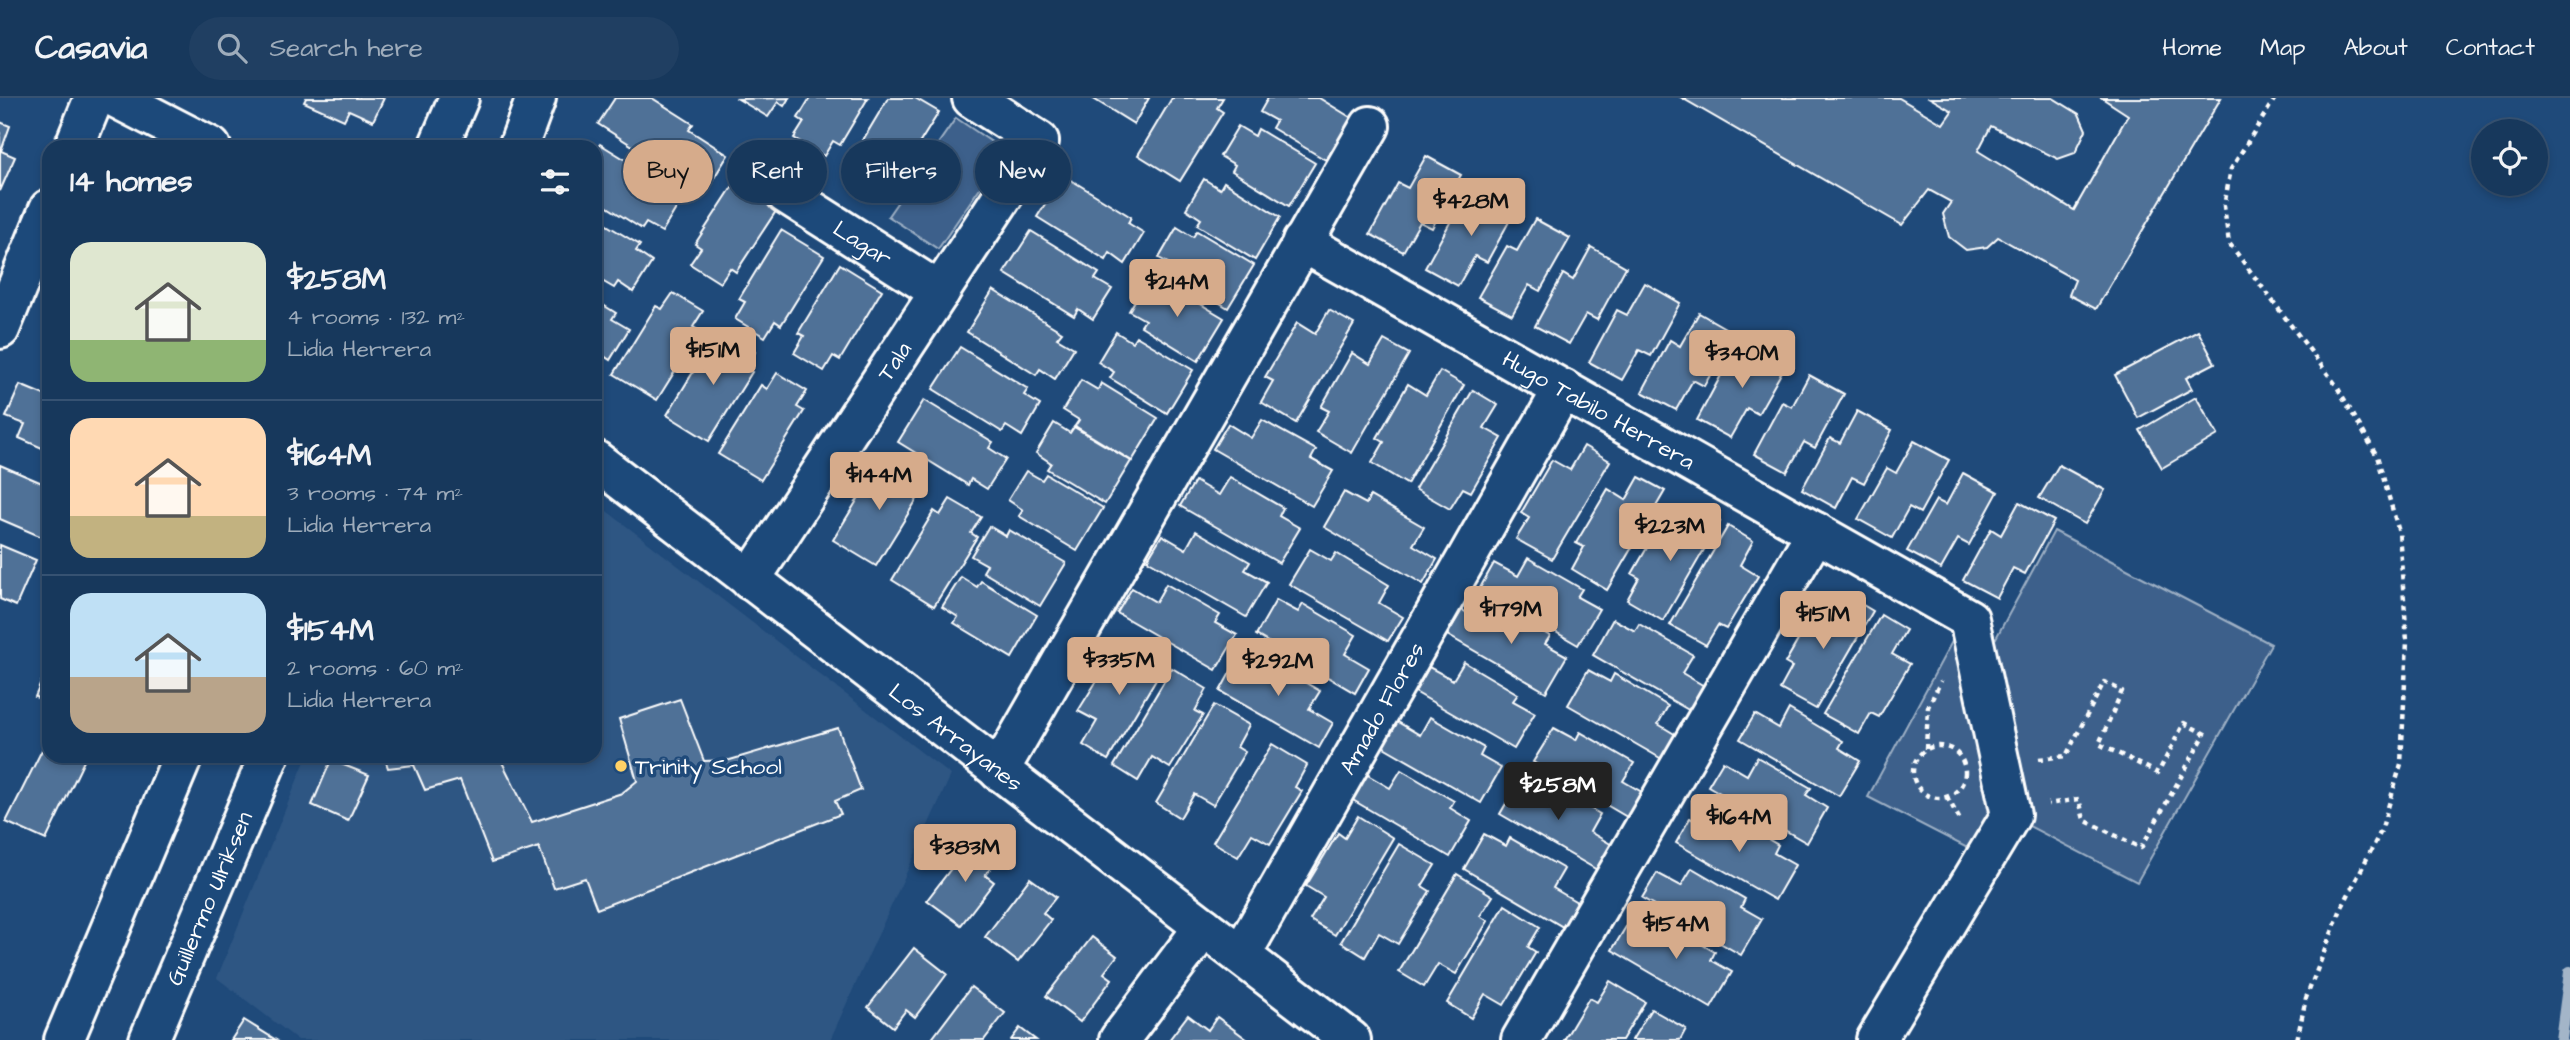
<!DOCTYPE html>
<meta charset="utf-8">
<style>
:root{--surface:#17385c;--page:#203f62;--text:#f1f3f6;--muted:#9eacbb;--line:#365272;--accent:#d6ab8b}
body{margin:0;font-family:"Architects Daughter",sans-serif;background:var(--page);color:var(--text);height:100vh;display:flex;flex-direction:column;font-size:26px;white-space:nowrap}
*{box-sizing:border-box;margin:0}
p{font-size:23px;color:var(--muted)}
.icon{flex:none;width:38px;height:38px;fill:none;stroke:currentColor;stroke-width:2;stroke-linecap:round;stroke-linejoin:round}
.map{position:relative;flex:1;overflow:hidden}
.details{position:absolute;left:42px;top:42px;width:560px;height:623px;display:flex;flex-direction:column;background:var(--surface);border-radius:21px;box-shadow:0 4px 10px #0003,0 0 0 2px var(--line)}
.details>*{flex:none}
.top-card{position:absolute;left:623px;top:42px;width:665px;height:63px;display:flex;gap:14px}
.controls{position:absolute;left:2471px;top:21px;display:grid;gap:14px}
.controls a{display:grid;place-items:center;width:77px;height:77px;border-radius:50%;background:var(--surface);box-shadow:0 4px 10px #0003,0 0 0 2px var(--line);font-size:35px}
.price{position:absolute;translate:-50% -60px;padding:0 16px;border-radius:7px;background:var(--accent);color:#111;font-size:23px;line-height:46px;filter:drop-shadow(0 2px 4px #0008)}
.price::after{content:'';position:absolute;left:50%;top:42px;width:21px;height:16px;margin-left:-10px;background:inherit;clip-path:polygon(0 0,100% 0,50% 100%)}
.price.current{background:#222;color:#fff}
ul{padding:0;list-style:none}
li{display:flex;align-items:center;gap:21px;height:175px;padding:0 28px}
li+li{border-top:2px solid var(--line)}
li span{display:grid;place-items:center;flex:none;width:196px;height:140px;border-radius:21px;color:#555}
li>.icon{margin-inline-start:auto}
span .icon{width:84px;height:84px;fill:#fffc;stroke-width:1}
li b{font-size:30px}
h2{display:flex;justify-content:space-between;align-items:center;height:84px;padding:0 28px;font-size:30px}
.pill{padding:0 24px;border-radius:32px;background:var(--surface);box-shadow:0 4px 10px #0003,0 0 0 2px var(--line);font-size:24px;line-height:63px}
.pill.current{background:var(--accent);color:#111}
header{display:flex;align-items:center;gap:42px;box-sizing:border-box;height:98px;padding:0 35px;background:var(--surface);border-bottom:2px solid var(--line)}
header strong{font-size:33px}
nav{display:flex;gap:38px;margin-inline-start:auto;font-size:24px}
.search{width:490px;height:63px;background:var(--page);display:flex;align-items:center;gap:18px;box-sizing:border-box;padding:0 24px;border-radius:38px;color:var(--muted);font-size:26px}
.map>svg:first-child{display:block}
.built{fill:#2e5683}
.green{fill:#3c618b;stroke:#9eb0c5;stroke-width:2}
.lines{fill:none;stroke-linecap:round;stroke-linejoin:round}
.stream{stroke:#a3b5c8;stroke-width:12}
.building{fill:#507197;stroke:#fff;stroke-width:2}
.minor-casing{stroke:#fff;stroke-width:44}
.path{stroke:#fff;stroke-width:4.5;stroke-dasharray:5 5;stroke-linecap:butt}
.minor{stroke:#1f4a7a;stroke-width:38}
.poi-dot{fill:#ffd166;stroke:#1f4a7a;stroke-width:2.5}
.labels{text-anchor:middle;stroke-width:7;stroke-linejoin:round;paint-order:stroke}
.street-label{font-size:23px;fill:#fff;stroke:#1f4a7a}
.poi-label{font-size:23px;fill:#fff;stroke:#1f4a7a;text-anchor:start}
</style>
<header>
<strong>Casavia</strong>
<div class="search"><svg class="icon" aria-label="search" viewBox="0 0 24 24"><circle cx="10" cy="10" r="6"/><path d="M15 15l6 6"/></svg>Search here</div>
<nav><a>Home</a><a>Map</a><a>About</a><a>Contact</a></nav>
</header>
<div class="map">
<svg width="2570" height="942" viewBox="0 0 2570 942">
<rect width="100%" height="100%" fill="#1f4a7a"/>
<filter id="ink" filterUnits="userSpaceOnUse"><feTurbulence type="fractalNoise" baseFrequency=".0143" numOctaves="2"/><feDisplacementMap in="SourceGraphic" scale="14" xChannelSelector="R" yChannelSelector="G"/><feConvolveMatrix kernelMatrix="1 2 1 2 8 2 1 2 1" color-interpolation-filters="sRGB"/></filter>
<g filter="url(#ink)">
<polygon class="built" points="595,404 951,677 830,942 298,942 217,880 307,658 595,658"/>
<g class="green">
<polygon points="956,20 1005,53 938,151 888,118"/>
<polygon points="2054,433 2271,546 2137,784 2002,714 1977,755 1868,699 1962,525 1996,540"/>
</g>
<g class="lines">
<polyline class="stream" points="2561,942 2570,874"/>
</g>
<g class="building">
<polygon points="306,0 384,0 373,23 349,12 344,22 304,4"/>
<polygon points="615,0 652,0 693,26 689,32 728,57 709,88 673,64 669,71 598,26"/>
<polygon points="789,0 784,8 778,4 768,19 738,1"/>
<polygon points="810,0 868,0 840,47 833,43 824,58 794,40 804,24 798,20"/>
<polygon points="888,0 915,0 939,14 895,84 889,80 879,95 850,77 859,60 854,57"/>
<polygon points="1092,0 1149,0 1134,26"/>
<polygon points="1172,0 1223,0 1217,10 1223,14 1180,83 1138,57"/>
<polygon points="1268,0 1319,0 1355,22 1329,64 1272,30 1276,23 1260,14"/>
<polygon points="1682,0 1899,0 1943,26 1952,13 1930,0 2053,0 2079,16 2086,32 2075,55 2058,61 1991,28 1978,53 2074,112 2128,17 2102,0 2221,0 2096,211 2069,197 2075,182 1998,139 1987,149 1966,152 1949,139 1943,116 1951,104 1929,92 1902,127"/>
<polygon points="0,24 10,28 1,53 15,59 0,93"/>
<polygon points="1238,28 1255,38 1258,31 1315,65 1289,108 1232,73 1235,67 1220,58"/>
<polygon points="600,46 668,88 664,94 680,104 662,134 646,125 642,131 595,101 595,53"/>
<polygon points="1426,58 1461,77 1432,130 1420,124 1403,154 1370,136 1398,85 1408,90"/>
<polygon points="751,60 772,73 762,90 782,104 736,174 730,170 720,185 690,166 701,150 695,146"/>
<polygon points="1063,77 1131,119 1128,125 1144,135 1125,166 1110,155 1106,162 1037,119"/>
<polygon points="1204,81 1220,91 1224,84 1280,119 1255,162 1197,127 1201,121 1186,111"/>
<polygon points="1481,92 1516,111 1487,164 1475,158 1458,188 1425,170 1453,119 1463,124"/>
<polygon points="595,120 640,147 636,153 652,164 633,194 618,184 614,190 595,179"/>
<polygon points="1535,121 1570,140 1540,193 1529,187 1512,217 1478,199 1507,148 1517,153"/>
<polygon points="1177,129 1193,139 1197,133 1254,167 1228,210 1170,175 1175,169 1159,160"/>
<polygon points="781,132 824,158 781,227 775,223 765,239 735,221 745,204 739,201"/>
<polygon points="1031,133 1099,175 1095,181 1112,191 1093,221 1078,211 1074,218 1004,175"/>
<polygon points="1591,149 1626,169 1597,222 1586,216 1569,246 1535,228 1563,176 1573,182"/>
<polygon points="840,166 882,192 840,262 833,258 824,273 794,255 804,238 798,235"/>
<polygon points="1147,182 1163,192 1167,186 1224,220 1198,263 1141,228 1145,222 1129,213"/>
<polygon points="1645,185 1680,205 1651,258 1639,252 1622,282 1589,264 1617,212 1627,217"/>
<polygon points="993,192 1062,234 1057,240 1074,250 1055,281 1040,271 1036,277 967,234"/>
<polygon points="673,195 703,213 693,229 700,233 657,302 614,276 656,208 662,211"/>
<polygon points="595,202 616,215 612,221 629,231 610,262 595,252"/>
<polygon points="1329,212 1354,226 1296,325 1261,304 1273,283 1265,279 1297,225 1315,236"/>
<polygon points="1699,215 1734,235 1704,288 1693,282 1676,312 1642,294 1670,242 1680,248"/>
<polygon points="2198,233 2215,265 2186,280 2192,291 2138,320 2115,277"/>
<polygon points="1116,234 1132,244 1136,238 1193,272 1167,315 1110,280 1114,274 1098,264"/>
<polygon points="725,236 755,254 746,270 752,274 709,343 667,317 709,248 715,252"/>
<polygon points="1384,242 1409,256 1352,355 1316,334 1329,313 1321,309 1352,255 1370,266"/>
<polygon points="1752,244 1788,263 1758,316 1747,310 1730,340 1697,322 1725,270 1735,276"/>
<polygon points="960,249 1028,291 1024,297 1040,307 1022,338 1006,328 1002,334 933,291"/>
<polygon points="1440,273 1464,287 1407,386 1372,365 1384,344 1377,340 1408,286 1426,297"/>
<polygon points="777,275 807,293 797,309 804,313 761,382 718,356 761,287 767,291"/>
<polygon points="1809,277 1844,296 1815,350 1804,344 1787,374 1754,356 1782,304 1792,309"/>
<polygon points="1081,282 1098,292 1101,285 1158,320 1132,363 1075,328 1079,322 1063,312"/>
<polygon points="20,287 49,299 49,353 19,340 25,326 6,319"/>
<polygon points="1473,292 1498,307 1484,330 1502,340 1471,394 1463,390 1450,411 1415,391"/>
<polygon points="2196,299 2218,337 2162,370 2140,332"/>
<polygon points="924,302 993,344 989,350 1006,361 987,391 971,381 968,387 898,344"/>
<polygon points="1857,313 1892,332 1864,385 1852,379 1836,410 1802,391 1830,340 1840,345"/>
<polygon points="1262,322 1316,352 1311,361 1333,373 1312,408 1213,351 1228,326 1251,340"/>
<polygon points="1054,325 1070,335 1074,329 1131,363 1105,406 1047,371 1051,365 1036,355"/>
<polygon points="1914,343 1949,362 1920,415 1909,409 1892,440 1858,421 1887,370 1896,375"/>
<polygon points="1584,348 1610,363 1552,461 1516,441 1529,420 1521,415 1552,362 1570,372"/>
<polygon points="892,361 922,379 912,395 919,398 876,468 833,442 875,373 881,377"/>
<polygon points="0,367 49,388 49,429 44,440 0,421"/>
<polygon points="2059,367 2105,392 2085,426 2039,400"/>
<polygon points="1026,373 1042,382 1046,376 1103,410 1077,453 1019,418 1023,412 1008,402"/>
<polygon points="1963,375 1998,394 1969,447 1958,441 1941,471 1907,453 1936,402 1946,407"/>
<polygon points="1230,379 1283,410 1279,418 1300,430 1279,465 1180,408 1195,383 1219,397"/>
<polygon points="1639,379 1665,393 1607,492 1572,471 1584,449 1576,445 1608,391 1626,402"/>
<polygon points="1344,394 1366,406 1370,398 1424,429 1413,447 1437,461 1423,486 1324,429"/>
<polygon points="950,401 981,419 971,435 977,439 934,508 892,482 934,413 940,417"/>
<polygon points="2019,404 2054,423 2025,476 2013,470 1997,500 1963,482 1991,431 2001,437"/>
<polygon points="1695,410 1720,424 1663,523 1627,502 1639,480 1632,476 1663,422 1682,433"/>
<polygon points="989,428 1006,438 1009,432 1066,465 1040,508 983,474 987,467 971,458"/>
<polygon points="1728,428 1753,443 1740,467 1758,478 1726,531 1718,527 1706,547 1670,527"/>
<polygon points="1196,433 1250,464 1245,472 1267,484 1246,519 1147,462 1162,437 1186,451"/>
<polygon points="0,447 36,462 16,508 0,501"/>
<polygon points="1310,451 1331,463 1336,455 1389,487 1379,505 1403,519 1388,543 1289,486"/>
<polygon points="1528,460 1582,491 1577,499 1599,511 1578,547 1480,490 1494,465 1518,478"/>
<polygon points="961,479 977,489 981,483 1037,517 1012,560 954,525 958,519 942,509"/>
<polygon points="1166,486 1220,517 1215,525 1237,537 1216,572 1117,515 1132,490 1156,504"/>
<polygon points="1848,498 1873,513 1816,611 1780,591 1792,569 1785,565 1816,511 1834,522"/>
<polygon points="1276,502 1298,514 1303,506 1356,537 1345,556 1369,570 1355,595 1256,537"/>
<polygon points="1496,507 1550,538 1545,546 1567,558 1546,594 1447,537 1462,512 1485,525"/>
<polygon points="1881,517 1906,532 1892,556 1910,566 1879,619 1871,615 1859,636 1823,616"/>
<polygon points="1613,521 1635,533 1639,526 1693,557 1682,575 1706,589 1692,614 1593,557"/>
<polygon points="1131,543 1166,564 1108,662 1083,647 1097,623 1078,613 1111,560 1118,564"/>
<polygon points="1240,557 1262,570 1266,562 1320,593 1309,611 1333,625 1319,650 1220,593"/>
<polygon points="1464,564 1518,596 1513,603 1535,615 1514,651 1415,594 1429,569 1453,582"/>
<polygon points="49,566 49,605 35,599"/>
<polygon points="1172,570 1207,591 1195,613 1203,617 1170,670 1152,659 1138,683 1114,668"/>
<polygon points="1588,572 1610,584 1614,576 1668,608 1658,626 1681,640 1667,664 1568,607"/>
<polygon points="680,601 704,663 730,662 838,630 861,692 835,703 841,716 597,811 585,780 554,790 539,749 492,764 460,682 425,692 414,667 388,670 384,658 499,658 532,724 622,695 637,683 619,621"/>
<polygon points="1214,607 1249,627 1237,649 1245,654 1213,707 1194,696 1180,720 1156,705"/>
<polygon points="1789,611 1843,643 1839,650 1860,663 1839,698 1740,641 1755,616 1779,630"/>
<polygon points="1430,619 1484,650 1480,658 1501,670 1481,705 1382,648 1396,623 1420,637"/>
<polygon points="1554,630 1576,642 1580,634 1634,665 1623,683 1647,697 1632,722 1533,664"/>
<polygon points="46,644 49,646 49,658 73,658 84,663 46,742 6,724"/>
<polygon points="1272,646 1307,667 1295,689 1302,693 1270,746 1252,736 1238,759 1213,744"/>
<polygon points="1757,659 1811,690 1806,697 1827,710 1807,745 1708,688 1723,663 1747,677"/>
<polygon points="331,662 369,677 348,723 312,707"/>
<polygon points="1401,672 1454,703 1450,710 1471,723 1450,759 1351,701 1366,676 1390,690"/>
<polygon points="1521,680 1542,693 1547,685 1600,716 1590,734 1614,748 1599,773 1500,716"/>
<polygon points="1725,716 1778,747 1774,755 1795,767 1775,802 1676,745 1690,720 1714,734"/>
<polygon points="1358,718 1393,740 1335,837 1310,822 1324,799 1306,788 1338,735 1345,740"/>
<polygon points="1484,736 1506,748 1510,740 1564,771 1553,790 1577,804 1563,829 1464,771"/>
<polygon points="973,742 998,761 985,777 994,784 961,827 927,802"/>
<polygon points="1399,746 1435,767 1422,788 1430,793 1398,846 1379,835 1365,859 1341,844"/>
<polygon points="1692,770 1745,801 1741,809 1762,821 1741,857 1642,800 1657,775 1681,788"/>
<polygon points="1457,776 1493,798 1480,818 1488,823 1456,876 1438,866 1424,889 1399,874"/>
<polygon points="1030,780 1056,799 1043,815 1051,822 1018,864 985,839"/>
<polygon points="1505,807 1540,829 1528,849 1536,854 1504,907 1485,896 1471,920 1447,905"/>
<polygon points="1661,823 1715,854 1711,862 1732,874 1711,910 1612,852 1627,827 1651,841"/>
<polygon points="1092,839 1117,858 1104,875 1112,881 1080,924 1046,898"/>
<polygon points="914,850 947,876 915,919 906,912 893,929 868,909"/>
<polygon points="1610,883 1645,904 1622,942 1564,942 1589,900 1597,904"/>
<polygon points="971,889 1005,915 984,942 931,942"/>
<polygon points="1651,911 1686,931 1680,942 1632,942"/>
<polygon points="1188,917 1208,932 1217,919 1248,942 1169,942"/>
<polygon points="244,922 276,942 231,942"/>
<polygon points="1020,930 1036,942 1011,942"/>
</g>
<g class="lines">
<defs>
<g id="minor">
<polyline points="116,0 211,49"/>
<polyline points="74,49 94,0"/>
<polyline points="438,49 459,0"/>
<polyline points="518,49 536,0"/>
<path id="s1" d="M786 96 940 194"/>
<path id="s2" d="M1302 144 1969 521 2011 717 1876 942"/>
<polyline points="0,231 49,111"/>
<path id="s3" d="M595 362 1351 942"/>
<path id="s4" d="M750 482 1039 43 972 0"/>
<polyline points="999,673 1370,28"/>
<path id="s5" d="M1241 857 1563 291"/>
<polyline points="64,942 183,658"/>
<path id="s6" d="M149 942 269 658"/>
<polyline points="1119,942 1204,829"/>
<polyline points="1521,942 1816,434"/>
</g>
</defs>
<use href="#minor" class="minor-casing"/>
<g class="path">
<polyline points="2275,0 2231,71 2224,108 2229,145 2336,287 2377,358 2399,434 2407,543 2401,666 2381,733 2341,811 2306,900 2297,942"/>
<circle cx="1939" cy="674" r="26"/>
<polyline points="1926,651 1928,609 1941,583"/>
<polyline points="2039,661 2066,658 2104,584 2122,593 2099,646 2158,675 2184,625 2205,636 2141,750 2084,722 2079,701 2048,706"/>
<polyline points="1947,699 1960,722"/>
</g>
<use href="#minor" class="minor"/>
</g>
</g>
<circle class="poi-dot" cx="621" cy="668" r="7"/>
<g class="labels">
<g class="street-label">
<text dy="8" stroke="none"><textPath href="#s1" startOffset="91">Lagar</textPath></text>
<text dy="8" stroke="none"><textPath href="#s4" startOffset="262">Tala</textPath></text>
<text dy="8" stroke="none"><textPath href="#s2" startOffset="341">Hugo Tabilo Herrera</textPath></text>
<text dy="8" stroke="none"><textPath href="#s5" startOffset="284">Amado Flores</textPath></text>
<text dy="8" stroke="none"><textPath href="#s3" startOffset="455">Los Arrayanes</textPath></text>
<text dy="8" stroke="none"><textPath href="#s6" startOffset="154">Guillermo Ulriksen</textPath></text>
</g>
<g class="poi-label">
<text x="635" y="676">Trinity School</text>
</g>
</g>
</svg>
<div class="controls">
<a><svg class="icon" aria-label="locate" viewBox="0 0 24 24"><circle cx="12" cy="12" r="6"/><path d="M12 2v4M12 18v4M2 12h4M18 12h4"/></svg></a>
</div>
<b class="price" style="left:1471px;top:140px">$428M</b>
<b class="price" style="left:1177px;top:221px">$214M</b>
<b class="price" style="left:713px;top:289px">$151M</b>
<b class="price" style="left:1742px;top:292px">$340M</b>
<b class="price" style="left:879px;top:414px">$144M</b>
<b class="price" style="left:1670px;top:465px">$223M</b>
<b class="price" style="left:1511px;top:548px">$179M</b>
<b class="price" style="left:1823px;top:553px">$151M</b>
<b class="price" style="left:1119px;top:599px">$335M</b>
<b class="price" style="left:1278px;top:600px">$292M</b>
<b class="price current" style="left:1558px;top:724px">$258M</b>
<b class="price" style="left:1739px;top:756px">$164M</b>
<b class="price" style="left:965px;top:786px">$383M</b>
<b class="price" style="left:1676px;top:863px">$154M</b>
<div class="top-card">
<a class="pill current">Buy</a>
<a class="pill">Rent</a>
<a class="pill">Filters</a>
<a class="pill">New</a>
</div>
<section class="details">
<h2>14 homes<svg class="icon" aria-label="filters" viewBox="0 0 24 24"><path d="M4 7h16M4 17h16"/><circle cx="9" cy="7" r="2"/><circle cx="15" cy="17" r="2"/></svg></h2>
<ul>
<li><span style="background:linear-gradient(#dfe7d0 70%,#8fb573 0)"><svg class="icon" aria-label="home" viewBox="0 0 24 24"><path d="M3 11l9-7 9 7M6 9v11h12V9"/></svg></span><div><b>$258M</b><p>4 rooms · 132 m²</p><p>Lidia Herrera</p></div></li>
<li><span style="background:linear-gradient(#ffd9b3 70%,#c2b280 0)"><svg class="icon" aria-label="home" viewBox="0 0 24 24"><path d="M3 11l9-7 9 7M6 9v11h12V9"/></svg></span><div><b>$164M</b><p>3 rooms · 74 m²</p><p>Lidia Herrera</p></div></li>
<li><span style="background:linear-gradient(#bfe0f5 60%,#b9a48a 0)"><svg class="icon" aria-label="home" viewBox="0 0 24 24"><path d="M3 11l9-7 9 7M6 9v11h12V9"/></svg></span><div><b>$154M</b><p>2 rooms · 60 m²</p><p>Lidia Herrera</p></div></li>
</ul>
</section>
</div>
